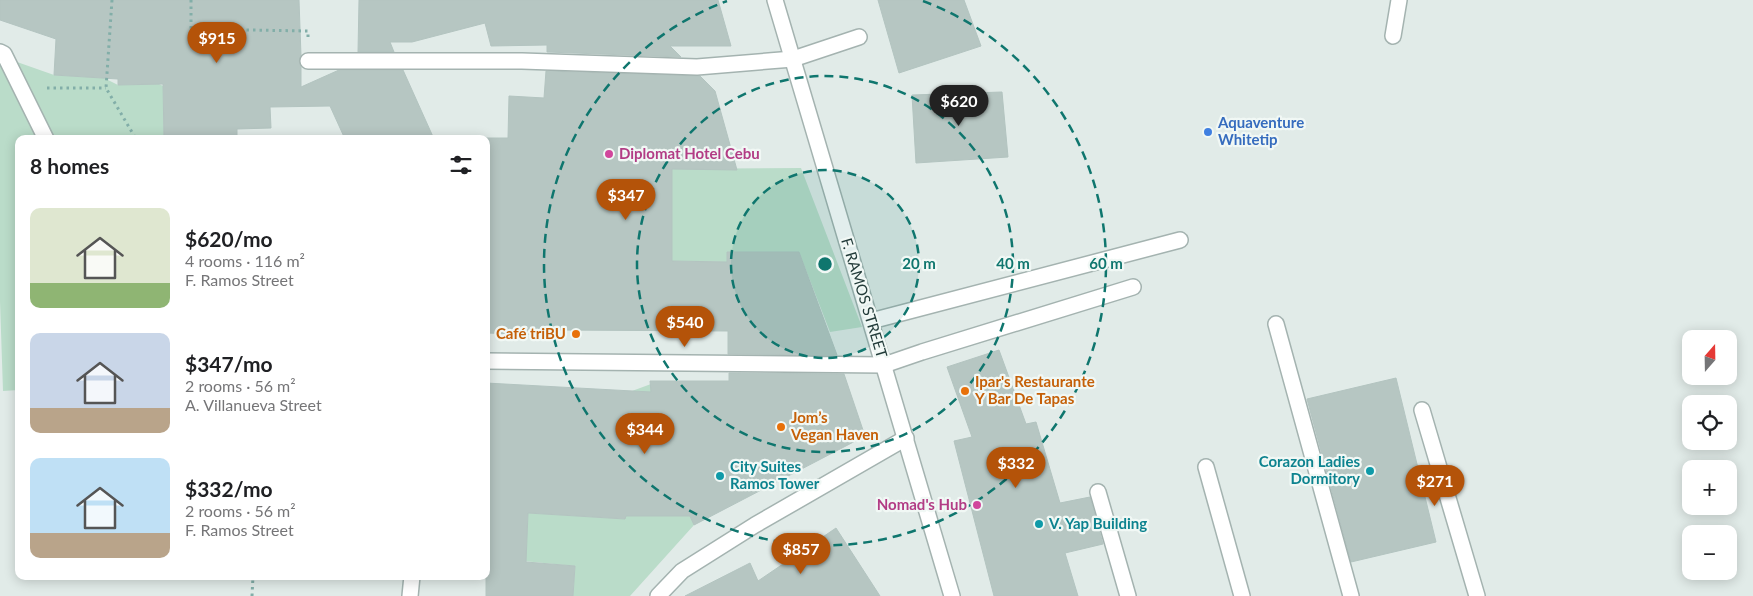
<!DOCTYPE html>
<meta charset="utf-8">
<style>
:root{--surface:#fff;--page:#f2f2f2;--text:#202124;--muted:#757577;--accent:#b45309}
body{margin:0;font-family:Lato,sans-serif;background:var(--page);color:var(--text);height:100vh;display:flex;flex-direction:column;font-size:19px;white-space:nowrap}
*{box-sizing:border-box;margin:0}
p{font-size:16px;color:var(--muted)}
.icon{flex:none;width:28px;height:28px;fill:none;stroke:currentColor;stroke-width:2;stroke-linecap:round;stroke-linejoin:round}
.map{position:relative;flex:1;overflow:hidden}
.side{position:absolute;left:15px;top:135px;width:475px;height:445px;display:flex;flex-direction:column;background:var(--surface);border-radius:10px;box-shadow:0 2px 12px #0003}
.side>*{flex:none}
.needle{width:32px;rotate:20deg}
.controls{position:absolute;left:1682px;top:330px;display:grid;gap:10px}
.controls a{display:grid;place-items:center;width:55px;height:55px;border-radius:10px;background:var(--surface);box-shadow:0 2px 12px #0003;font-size:25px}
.price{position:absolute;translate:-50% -42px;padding:0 11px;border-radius:18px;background:var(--accent);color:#fff;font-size:16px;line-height:32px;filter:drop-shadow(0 1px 2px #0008)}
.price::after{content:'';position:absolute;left:50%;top:30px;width:15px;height:11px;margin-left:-8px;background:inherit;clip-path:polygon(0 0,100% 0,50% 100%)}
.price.selected{background:#222;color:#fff}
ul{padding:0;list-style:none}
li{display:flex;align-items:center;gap:15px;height:125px;padding:0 15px}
li span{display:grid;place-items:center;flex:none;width:140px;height:100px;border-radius:10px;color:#555}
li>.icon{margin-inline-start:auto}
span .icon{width:60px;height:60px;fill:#fffc;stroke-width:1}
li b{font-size:21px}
h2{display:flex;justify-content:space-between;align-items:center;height:60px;padding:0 15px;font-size:21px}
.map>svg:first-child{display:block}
.green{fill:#badcc9}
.building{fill:#b6c6c2;stroke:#b3c4c0}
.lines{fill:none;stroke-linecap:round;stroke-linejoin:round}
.minor-casing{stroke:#a4b3b0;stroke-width:18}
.path{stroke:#82aea8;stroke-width:3;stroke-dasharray:2.5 4;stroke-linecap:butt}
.minor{stroke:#fff;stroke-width:15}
.ring{fill:none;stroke:#0f766e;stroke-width:2.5;stroke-dasharray:9 6}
.shop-dot{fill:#3f7fe0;stroke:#f1f8f5;stroke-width:2}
.hotel-dot{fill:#d1479c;stroke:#f1f8f5;stroke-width:2}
.food-dot{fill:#e8710a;stroke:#f1f8f5;stroke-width:2}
.culture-dot{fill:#0f9aa8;stroke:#f1f8f5;stroke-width:2}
.labels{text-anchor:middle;stroke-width:4.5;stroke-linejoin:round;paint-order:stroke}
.shop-label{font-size:15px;font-weight:bold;fill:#366cbe;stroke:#f1f8f5;text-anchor:start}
.hotel-label{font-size:15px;font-weight:bold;fill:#b23c85;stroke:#f1f8f5;text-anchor:start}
.street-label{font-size:15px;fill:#223b39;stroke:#f1f8f5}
.food-label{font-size:15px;font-weight:bold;fill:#c56008;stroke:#f1f8f5;text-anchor:start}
.culture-label{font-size:15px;font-weight:bold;fill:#0d838f;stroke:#f1f8f5;text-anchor:start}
.centre{fill:#0f766e;stroke:#f1f8f5;stroke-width:2.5}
.ring-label{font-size:15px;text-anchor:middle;font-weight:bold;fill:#0f766e;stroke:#f1f8f5;stroke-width:4.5;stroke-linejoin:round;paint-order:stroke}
</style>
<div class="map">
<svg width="1753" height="596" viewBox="0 0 1753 596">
<rect width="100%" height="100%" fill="#e1ebe8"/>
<g class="green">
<polygon points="0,56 54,75 104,78 118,85 159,84 163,86 164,139 19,139 19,390 3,391 0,301"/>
<polygon points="801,168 862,327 830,332 799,252 727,252 727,262 672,261 652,169"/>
<polygon points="651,384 651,516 690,516 694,525 630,596 573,596 575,566 523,561 526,553 528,513 625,519 632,391"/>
</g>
<g class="building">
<polygon points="0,0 299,0 301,56 299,61 301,67 301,87 339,70 403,70 434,139 345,139 330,106 270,107 271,128 237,129 237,139 164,139 163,84 118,85 118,79 54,75 56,39 0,20"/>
<polygon points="359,0 718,0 731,46 670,46 681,57 547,52 547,45 491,46 485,23 412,42 390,42 394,52 358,52"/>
<polygon points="878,0 964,0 981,46 899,73"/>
<polygon points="546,71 700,76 715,91 737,170 672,169 672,261 727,262 727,252 799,252 837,355 728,354 728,331 557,330 557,335 486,333 486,138 508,138 509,96 544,98"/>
<polygon points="1002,92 1008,157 916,163 912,95"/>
<polygon points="999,350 1026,424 1036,422 1060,503 1090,497 1103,544 1065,553 1078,596 994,596 954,441 972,437 947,367"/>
<polygon points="729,373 844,374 865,436 694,525 690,516 626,516 625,519 528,513 526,562 575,566 573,596 486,596 486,383 651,392 650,381 729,381"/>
<polygon points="1396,378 1436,542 1351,562 1307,399"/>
<polygon points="836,528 880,596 685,596 750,563 758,581"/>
</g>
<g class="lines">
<defs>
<g id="minor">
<polyline points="775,0 952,596"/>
<polyline points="1393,36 1399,0"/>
<polyline points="0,52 4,54 46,139"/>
<polyline points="308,61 522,61 697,67 793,59 859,37"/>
<polyline points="871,321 1180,240"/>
<polyline points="1276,324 1351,596"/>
<polyline points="486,361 884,365 922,352 1133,287"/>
<polyline points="1422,410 1477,596"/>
<polyline points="1206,467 1242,596"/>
<polyline points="1098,492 1128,596"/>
<polyline points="410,596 412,576"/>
<polyline points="658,596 682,571 755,525 906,438"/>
</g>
</defs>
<use href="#minor" class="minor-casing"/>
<g class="path">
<polyline points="112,0 106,88 136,139"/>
<polyline points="191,0 191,29 308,31 308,38"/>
<polyline points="47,88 106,88"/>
<polyline points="252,596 253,576"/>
</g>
<use href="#minor" class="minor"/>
</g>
<circle cx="825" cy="264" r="94" fill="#0f766e" fill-opacity=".12"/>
<g class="ring">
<circle cx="825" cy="264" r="94"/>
<circle cx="825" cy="264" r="188"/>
<path d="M923 1A281 281 0 1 1 727 1"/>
</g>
<circle class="shop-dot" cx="1208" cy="132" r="5"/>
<g class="hotel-dot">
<circle cx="609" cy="154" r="5"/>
<circle cx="977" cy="505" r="5"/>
</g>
<g class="food-dot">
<circle cx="576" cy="334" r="5"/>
<circle cx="965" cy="391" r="5"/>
<circle cx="781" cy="427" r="5"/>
</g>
<g class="culture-dot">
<circle cx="1370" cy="471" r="5"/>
<circle cx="720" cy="476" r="5"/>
<circle cx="1039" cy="524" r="5"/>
</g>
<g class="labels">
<g class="shop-label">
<text x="1218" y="128">Aquaventure<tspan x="1218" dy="17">Whitetip</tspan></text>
</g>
<g class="hotel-label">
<text x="619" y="159">Diplomat Hotel Cebu</text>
<text x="967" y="510" text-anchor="end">Nomad's Hub</text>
</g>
<g class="street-label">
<text transform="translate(864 298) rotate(73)" y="5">F. RAMOS STREET</text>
</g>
<g class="food-label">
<text x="566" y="339" text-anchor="end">Café triBU</text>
<text x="975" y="387">Ipar's Restaurante<tspan x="975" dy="17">Y Bar De Tapas</tspan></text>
<text x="791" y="423">Jom’s<tspan x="791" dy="17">Vegan Haven</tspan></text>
</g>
<g class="culture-label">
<text x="1360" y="467" text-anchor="end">Corazon Ladies<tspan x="1360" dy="17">Dormitory</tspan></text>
<text x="730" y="472">City Suites<tspan x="730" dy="17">Ramos Tower</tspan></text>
<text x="1049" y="529">V. Yap Building</text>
</g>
</g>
<circle cx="825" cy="264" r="8" class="centre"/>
<g class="ring-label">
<text x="919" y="269">20 m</text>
<text x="1013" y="269">40 m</text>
<text x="1106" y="269">60 m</text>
</g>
</svg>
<div class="controls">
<a><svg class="needle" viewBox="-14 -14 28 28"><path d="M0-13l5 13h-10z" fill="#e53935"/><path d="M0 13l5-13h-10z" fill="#757577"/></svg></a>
<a><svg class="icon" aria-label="locate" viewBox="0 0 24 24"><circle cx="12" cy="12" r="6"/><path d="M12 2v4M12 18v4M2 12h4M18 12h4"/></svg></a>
<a>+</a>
<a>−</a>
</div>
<b class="price" style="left:217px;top:64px">$915</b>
<b class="price selected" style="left:959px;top:127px">$620</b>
<b class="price" style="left:626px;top:221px">$347</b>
<b class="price" style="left:685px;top:348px">$540</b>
<b class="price" style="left:645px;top:455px">$344</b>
<b class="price" style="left:1016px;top:489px">$332</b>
<b class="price" style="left:1435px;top:507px">$271</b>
<b class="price" style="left:801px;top:575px">$857</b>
<section class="side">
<h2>8 homes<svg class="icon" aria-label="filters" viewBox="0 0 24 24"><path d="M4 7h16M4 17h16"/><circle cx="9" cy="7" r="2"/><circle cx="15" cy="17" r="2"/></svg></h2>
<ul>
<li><span style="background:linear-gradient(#dfe7d0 75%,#8fb573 0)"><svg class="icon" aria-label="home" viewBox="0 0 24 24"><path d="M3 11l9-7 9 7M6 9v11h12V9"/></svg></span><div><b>$620/mo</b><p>4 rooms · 116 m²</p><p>F. Ramos Street</p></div></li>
<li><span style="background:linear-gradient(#c9d6e8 75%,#b9a48a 0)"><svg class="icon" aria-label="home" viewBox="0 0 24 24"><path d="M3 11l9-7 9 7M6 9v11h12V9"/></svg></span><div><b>$347/mo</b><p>2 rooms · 56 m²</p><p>A. Villanueva Street</p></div></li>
<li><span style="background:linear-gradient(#bfe0f5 75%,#b9a48a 0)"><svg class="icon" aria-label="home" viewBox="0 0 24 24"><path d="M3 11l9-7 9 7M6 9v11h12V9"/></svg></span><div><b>$332/mo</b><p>2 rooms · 56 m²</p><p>F. Ramos Street</p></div></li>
</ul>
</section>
</div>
